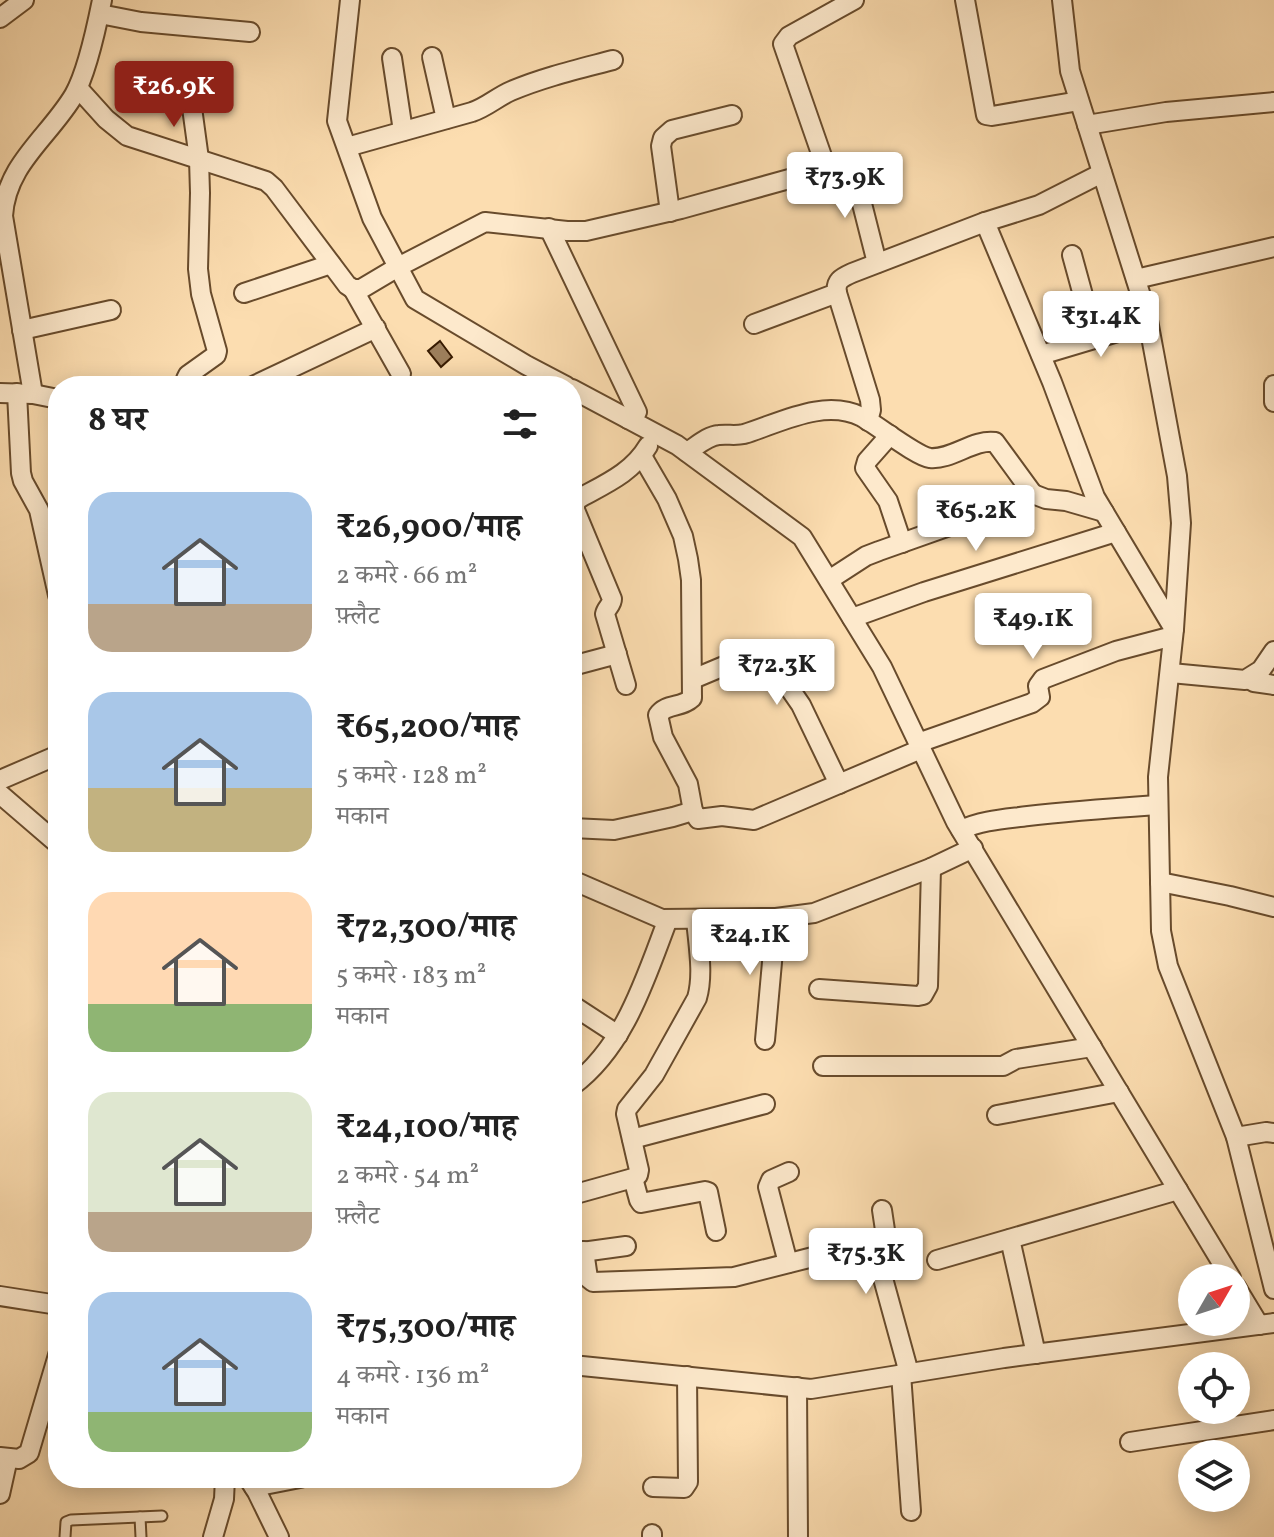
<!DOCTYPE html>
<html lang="hi">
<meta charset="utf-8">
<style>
:root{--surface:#fff;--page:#f6f6f6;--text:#222;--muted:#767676;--accent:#8f2418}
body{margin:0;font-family:Vollkorn,"Noto Serif Devanagari",serif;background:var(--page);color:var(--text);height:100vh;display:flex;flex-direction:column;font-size:30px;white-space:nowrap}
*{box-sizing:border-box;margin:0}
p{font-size:26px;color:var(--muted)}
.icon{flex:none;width:44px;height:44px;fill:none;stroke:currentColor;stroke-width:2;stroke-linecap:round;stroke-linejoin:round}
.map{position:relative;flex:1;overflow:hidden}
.details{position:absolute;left:48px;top:376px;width:534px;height:1112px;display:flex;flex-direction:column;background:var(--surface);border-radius:32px;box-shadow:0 4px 20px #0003}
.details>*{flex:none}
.needle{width:52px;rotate:51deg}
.fabs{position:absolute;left:1178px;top:1264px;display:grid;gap:16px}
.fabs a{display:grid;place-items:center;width:72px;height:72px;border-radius:50%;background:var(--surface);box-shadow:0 4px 20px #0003;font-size:40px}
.price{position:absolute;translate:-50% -68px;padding:0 18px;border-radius:8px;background:#fff;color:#222;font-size:26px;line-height:52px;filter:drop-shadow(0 2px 4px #0008)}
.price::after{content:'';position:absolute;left:50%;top:48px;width:24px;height:18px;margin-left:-12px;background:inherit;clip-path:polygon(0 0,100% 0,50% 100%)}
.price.current{background:var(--accent);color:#fff}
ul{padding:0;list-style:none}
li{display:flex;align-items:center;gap:24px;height:200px;padding:0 40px}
li span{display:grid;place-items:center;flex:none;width:224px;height:160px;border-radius:24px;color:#555}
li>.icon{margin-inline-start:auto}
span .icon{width:96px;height:96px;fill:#fffc;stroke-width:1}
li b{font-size:34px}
h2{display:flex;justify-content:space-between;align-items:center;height:96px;padding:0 40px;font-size:34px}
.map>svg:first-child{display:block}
.building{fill:#9d7f5c;stroke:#371a00;stroke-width:2}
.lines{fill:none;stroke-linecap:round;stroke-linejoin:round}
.lane-casing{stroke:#684b2c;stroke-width:13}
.street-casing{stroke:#684b2c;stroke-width:22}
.lane{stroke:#fde9cc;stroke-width:9}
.street{stroke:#fde9cc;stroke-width:18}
</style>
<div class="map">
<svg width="1274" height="1537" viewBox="0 0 1274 1537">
<rect width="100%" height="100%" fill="#fcddb0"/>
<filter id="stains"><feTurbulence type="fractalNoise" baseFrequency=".0025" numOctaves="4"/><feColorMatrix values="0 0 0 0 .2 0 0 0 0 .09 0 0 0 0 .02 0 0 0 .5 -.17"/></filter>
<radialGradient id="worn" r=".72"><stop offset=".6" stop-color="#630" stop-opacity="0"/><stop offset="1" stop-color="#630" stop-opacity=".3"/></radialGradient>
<polygon class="building" points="440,341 452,357 441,367 428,351"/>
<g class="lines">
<defs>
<g id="lane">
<polyline points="140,1517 141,1537"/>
<polyline points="65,1537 66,1522 71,1520 162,1516"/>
</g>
<g id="street">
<polyline points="350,0 337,121 372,218 415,299 526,365 566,386"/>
<polyline points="965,0 986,115 992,116 1079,101"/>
<polyline points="1062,0 1070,71 1147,315 1177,476 1181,523 1174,629 1158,777 1161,931 1168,966 1236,1137 1274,1289"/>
<polyline points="100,14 141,22 250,32"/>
<polyline points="0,18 24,0"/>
<polyline points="432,57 446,119"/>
<polyline points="392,58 403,131"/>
<polyline points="78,88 106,119 127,136 266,181 274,188 347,285 353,289 361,289 398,267 485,222 567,231 586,231 681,209 818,171 823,167 824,162 783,44 789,36 854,0"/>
<polyline points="1087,125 1166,112 1274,102"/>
<path d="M347 147 472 112C487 107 497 97 511 91 544 77 579 69 613 60"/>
<polyline points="823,167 856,180 877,263"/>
<polyline points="1102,173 1039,205 985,222 1052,382 1095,497 1174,629"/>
<polyline points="670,212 661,146 663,138 672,130 732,115"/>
<polyline points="549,228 637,412 628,419"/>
<polyline points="1072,255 1095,339"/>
<polyline points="1136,279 1274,247"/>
<polyline points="353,289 401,374"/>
<polyline points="244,293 331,264"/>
<polyline points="837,293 870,400 871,410 868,421"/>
<path d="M754 324 837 293C835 281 841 278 852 273L985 222"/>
<polyline points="22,330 111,310"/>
<polyline points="1041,355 1148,323"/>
<polyline points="1274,385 1274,402"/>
<polyline points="187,386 186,379 188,375 216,355 217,351 201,294 198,269 200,193 199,159 190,93"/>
<polyline points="253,386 376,328"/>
<polyline points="572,389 677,445 802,537 882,667 956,822 1231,1278"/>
<polyline points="0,393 33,394 58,399"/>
<polyline points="17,393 21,473 23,481 39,510 58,595"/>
<path d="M33 394 3 216C6 164 49 137 74 95 86 74 97 25 102 0"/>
<polyline points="890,435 867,461 865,468 888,501 902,543"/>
<path d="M687 452C697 446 707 436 719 435 728 434 735 436 744 434 780 423 824 398 862 417 877 425 916 456 930 458 952 460 973 439 995 442L1033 494"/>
<path d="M642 456 667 499 683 536 688 559 691 580 692 698C682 708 666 703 658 715L663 737 688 784 693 811"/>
<polyline points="829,580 866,556 879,551 1020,501 1033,494 1046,499 1066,501 1104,512"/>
<polyline points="852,618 924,592 1116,532"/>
<polyline points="572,666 617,654"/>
<polyline points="1171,673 1245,680 1261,670 1274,651"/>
<polyline points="693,679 755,653 762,653 768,657 801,705 839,784"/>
<polyline points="1249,679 1254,682 1274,685"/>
<path d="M626 685 605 614C606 608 612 605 612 599L575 510V504L578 499C605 484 632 473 648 446"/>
<polyline points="918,743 1032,703 1040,697 1038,686 1043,679 1116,651 1173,636"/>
<polyline points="0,780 58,755"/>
<polyline points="0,794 58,844"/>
<polyline points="572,828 614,830 673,817 693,811 698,819 722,816 754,820 921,749"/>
<path d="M961 830C982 820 1005 819 1028 816 1071 811 1115 808 1158 805"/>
<polyline points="572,880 662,919 776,918 814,913 931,868 973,848"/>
<polyline points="1160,882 1230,896 1274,907"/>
<polyline points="819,989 918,996 923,995 928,986 931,868"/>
<polyline points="572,1005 618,1035"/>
<polyline points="765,1040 776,918"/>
<polyline points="823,1066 1003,1066 1016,1059 1092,1047"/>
<path d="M572 1086C625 1047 645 979 668 919"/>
<polyline points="997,1115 1119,1092"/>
<polyline points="1236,1137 1266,1132 1274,1133"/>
<polyline points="632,1139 765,1104"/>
<polyline points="633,1178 639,1200 641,1203 705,1191 708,1192 716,1231"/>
<path d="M572 1195 633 1178 638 1175 639 1170 626 1114 627 1109 654 1075 697 998C704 974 698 944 696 919"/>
<polyline points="882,1210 889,1257 881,1271 909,1373"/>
<polyline points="1010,1239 1036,1354"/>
<polyline points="584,1251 588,1278 593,1282 734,1277 813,1257"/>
<polyline points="575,1253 626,1246"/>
<polyline points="937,1260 1178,1190"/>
<polyline points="788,1263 768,1187 771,1180 789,1172"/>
<polyline points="1236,1287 1259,1325"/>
<polyline points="0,1296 58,1305"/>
<polyline points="572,1365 811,1389 1004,1358 1274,1323"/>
<polyline points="901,1374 911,1511"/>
<polyline points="797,1387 798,1537"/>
<polyline points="1130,1442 1274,1420"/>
<polyline points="0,1457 19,1459 29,1453 58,1355"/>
<polyline points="248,1478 257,1492 279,1537"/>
<polyline points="254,1487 300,1478"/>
<polyline points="653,1487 684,1488 688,1482 687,1376"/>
<polyline points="0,1494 8,1458"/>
<polyline points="213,1537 224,1499 225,1478"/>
<polyline points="652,1537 652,1534"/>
</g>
</defs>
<use href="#lane" class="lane-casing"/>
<use href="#street" class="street-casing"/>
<use href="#lane" class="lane"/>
<use href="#street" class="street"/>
</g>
<rect width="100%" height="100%" filter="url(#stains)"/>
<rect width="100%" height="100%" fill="url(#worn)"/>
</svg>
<div class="fabs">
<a><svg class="needle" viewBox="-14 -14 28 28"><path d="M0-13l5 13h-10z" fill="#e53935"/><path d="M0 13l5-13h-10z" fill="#767676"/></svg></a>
<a><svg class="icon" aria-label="locate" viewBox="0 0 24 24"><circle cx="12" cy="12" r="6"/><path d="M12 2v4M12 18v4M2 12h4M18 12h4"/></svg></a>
<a><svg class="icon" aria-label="layers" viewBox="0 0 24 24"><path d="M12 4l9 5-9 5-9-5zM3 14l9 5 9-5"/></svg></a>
</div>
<b class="price current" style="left:174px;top:129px">₹26.9K</b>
<b class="price" style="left:845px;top:220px">₹73.9K</b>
<b class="price" style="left:1101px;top:359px">₹31.4K</b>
<b class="price" style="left:976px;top:553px">₹65.2K</b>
<b class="price" style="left:1033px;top:661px">₹49.1K</b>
<b class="price" style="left:777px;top:707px">₹72.3K</b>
<b class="price" style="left:750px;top:977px">₹24.1K</b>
<b class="price" style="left:866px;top:1296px">₹75.3K</b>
<section class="details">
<h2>8 घर<svg class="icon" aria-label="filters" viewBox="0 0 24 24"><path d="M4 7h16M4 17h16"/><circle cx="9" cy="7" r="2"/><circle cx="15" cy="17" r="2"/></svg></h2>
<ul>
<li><span style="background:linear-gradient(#a9c7e8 70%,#b9a48a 0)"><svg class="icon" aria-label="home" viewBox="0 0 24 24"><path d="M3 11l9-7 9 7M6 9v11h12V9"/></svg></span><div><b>₹26,900/माह</b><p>2 कमरे · 66 m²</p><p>फ़्लैट</p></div></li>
<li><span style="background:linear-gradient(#a9c7e8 60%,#c2b280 0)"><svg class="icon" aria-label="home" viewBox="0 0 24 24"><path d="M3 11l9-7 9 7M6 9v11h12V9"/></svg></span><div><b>₹65,200/माह</b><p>5 कमरे · 128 m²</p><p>मकान</p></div></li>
<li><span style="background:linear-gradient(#ffd9b3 70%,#8fb573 0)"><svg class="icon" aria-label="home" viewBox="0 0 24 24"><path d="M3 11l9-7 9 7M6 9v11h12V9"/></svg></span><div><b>₹72,300/माह</b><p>5 कमरे · 183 m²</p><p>मकान</p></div></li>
<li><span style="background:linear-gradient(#dfe7d0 75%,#b9a48a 0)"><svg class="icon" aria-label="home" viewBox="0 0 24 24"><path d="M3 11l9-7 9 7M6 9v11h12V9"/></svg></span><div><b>₹24,100/माह</b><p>2 कमरे · 54 m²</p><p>फ़्लैट</p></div></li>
<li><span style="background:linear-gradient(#a9c7e8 75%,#8fb573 0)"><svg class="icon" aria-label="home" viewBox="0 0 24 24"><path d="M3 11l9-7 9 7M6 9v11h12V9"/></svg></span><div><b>₹75,300/माह</b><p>4 कमरे · 136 m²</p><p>मकान</p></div></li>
</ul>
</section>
</div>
